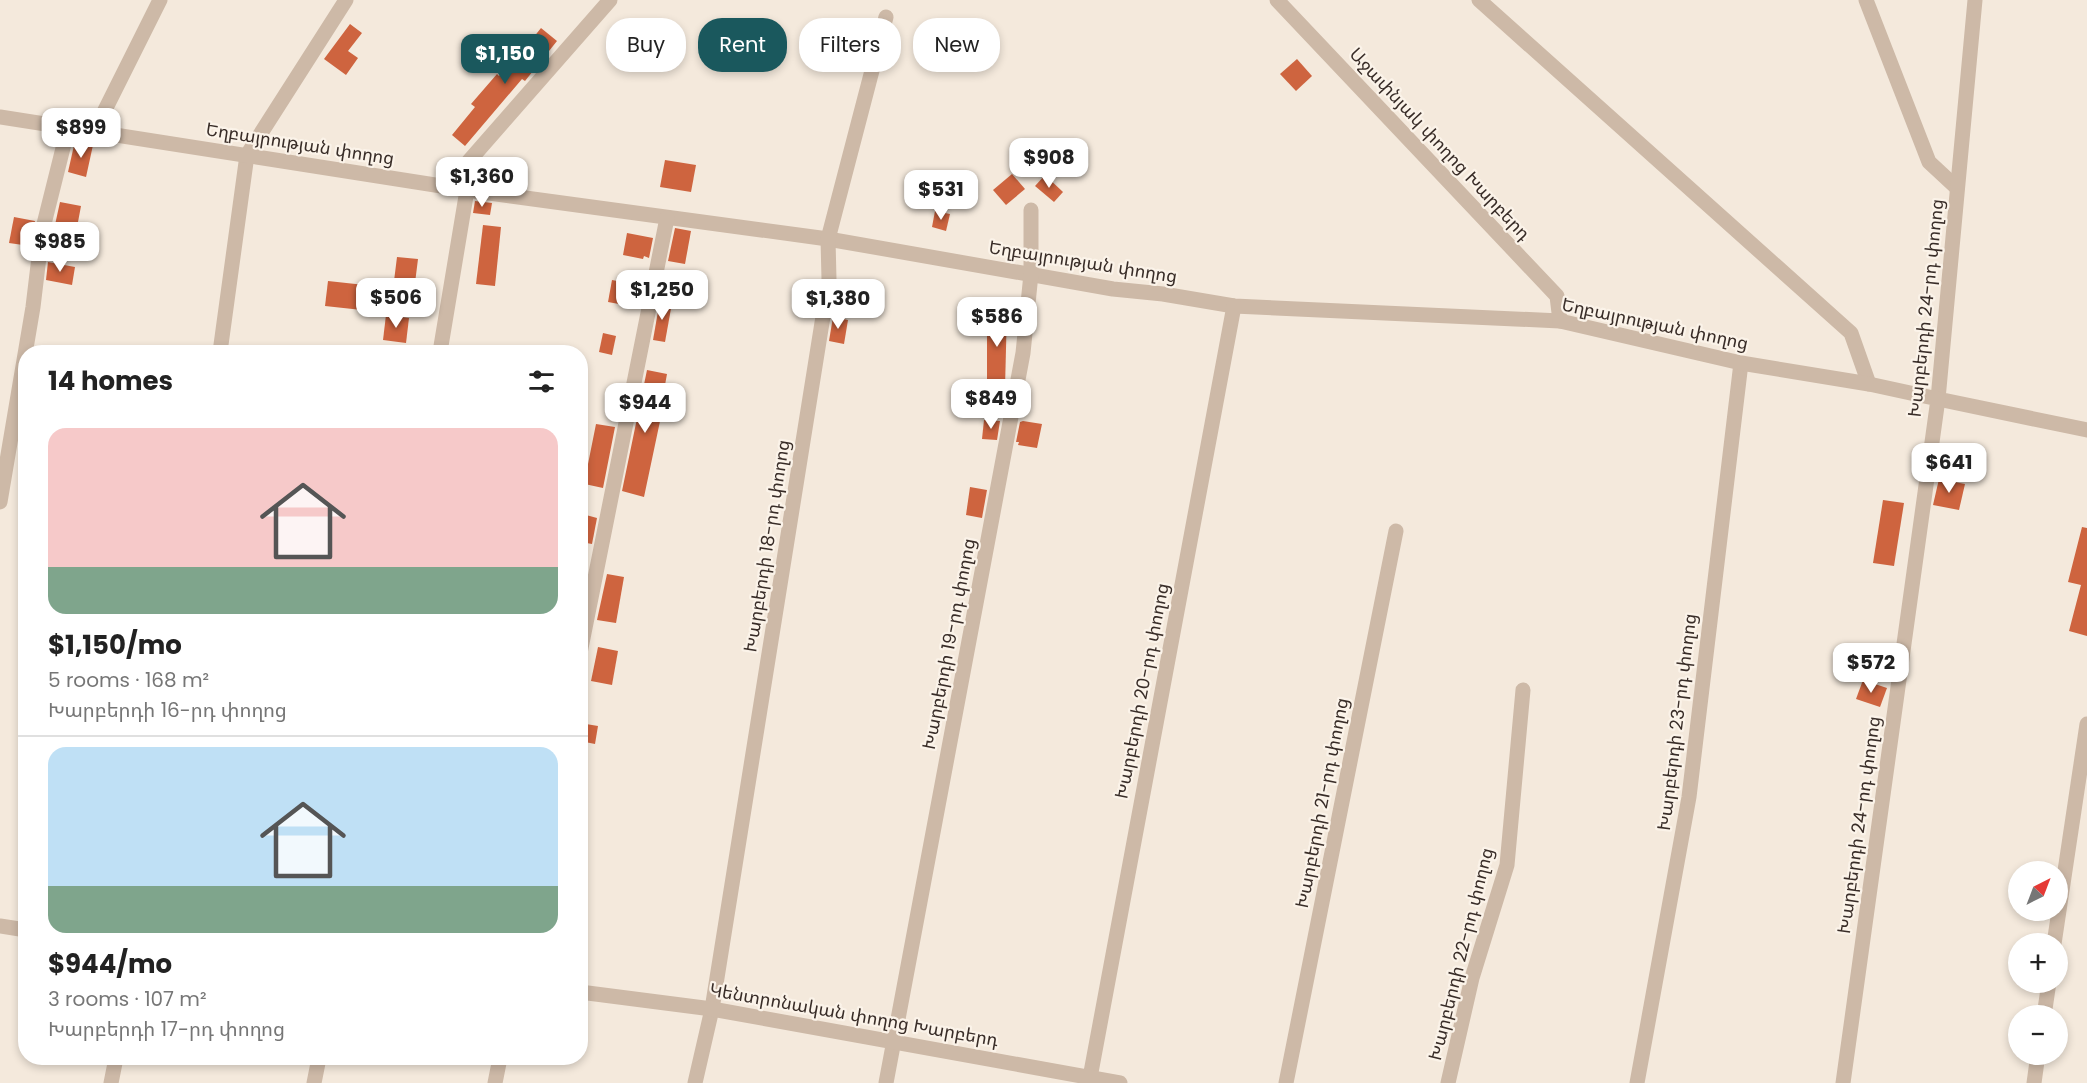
<!DOCTYPE html>
<meta charset="utf-8">
<style>
:root{--surface:#fff;--page:#f6f6f6;--text:#222;--muted:#767676;--line:#e0e0e0;--accent:#1a585d}
body{margin:0;font-family:Poppins,"Noto Sans Armenian",sans-serif;background:var(--page);color:var(--text);height:100vh;display:flex;flex-direction:column;font-size:22px;white-space:nowrap}
*{box-sizing:border-box;margin:0}
p{font-size:20px;color:var(--muted)}
.icon{flex:none;width:33px;height:33px;fill:none;stroke:currentColor;stroke-width:2;stroke-linecap:round;stroke-linejoin:round}
.map{position:relative;flex:1;overflow:hidden}
.side{position:absolute;left:18px;top:345px;width:570px;height:720px;display:flex;flex-direction:column;background:var(--surface);border-radius:24px;box-shadow:0 3px 9px #0003}
.side>*{flex:none}
.guide{position:absolute;left:606px;top:18px;width:570px;height:54px;display:flex;gap:12px}
.needle{width:39px;rotate:42deg}
.fabs{position:absolute;left:2008px;top:861px;display:grid;gap:12px}
.fabs a{display:grid;place-items:center;width:60px;height:60px;border-radius:50%;background:var(--surface);box-shadow:0 3px 9px #0003;font-size:30px}
.price{position:absolute;translate:-50% -51px;padding:0 14px;border-radius:12px;background:#fff;color:#222;font-size:20px;line-height:39px;filter:drop-shadow(0 2px 3px #0008)}
.price::after{content:'';position:absolute;left:50%;top:36px;width:18px;height:14px;margin-left:-9px;background:inherit;clip-path:polygon(0 0,100% 0,50% 100%)}
.price.active{background:var(--accent);color:#fff}
ul{padding:0;list-style:none}
li{display:grid;align-content:center;gap:12px;height:318px;padding:0 30px}
li+li{border-top:2px solid var(--line)}
li span{display:grid;place-items:center;height:186px;border-radius:18px;color:#555}
li>.icon{margin-inline-start:auto}
span .icon{width:108px;height:108px;fill:#fffc;stroke-width:1}
li b{font-size:26px}
h2{display:flex;justify-content:space-between;align-items:center;height:72px;padding:0 30px;font-size:26px}
.chip{padding:0 21px;border-radius:24px;background:var(--surface);box-shadow:0 3px 9px #0003;font-size:21px;line-height:54px}
.chip.active{background:var(--accent);color:#fff}
.map>svg:first-child{display:block}
.building{fill:#ce643f}
.lines{fill:none;stroke-linecap:round;stroke-linejoin:round}
.minor{stroke:#cdb9a7;stroke-width:15}
.tertiary{stroke:#cdb9a7;stroke-width:15}
.labels{text-anchor:middle;stroke-width:4.5;stroke-linejoin:round;paint-order:stroke}
.street-label{font-size:18px;fill:#392d28;stroke:#fbf3e9}
</style>
<div class="map">
<svg width="2087" height="1083" viewBox="0 0 2087 1083">
<rect width="100%" height="100%" fill="#f4e9dc"/>
<g class="building">
<polygon points="350,24 362,33 348,51 358,58 346,75 324,59"/>
<polygon points="541,28 557,41 525,81 522,79 465,146 452,135 475,107 471,104 497,74 499,76 523,46 525,48"/>
<polygon points="1297,59 1312,76 1296,91 1280,74"/>
<polygon points="75,141 93,145 86,177 68,172"/>
<polygon points="665,160 696,165 691,192 660,187"/>
<polygon points="1012,174 1025,189 1006,205 993,190"/>
<polygon points="1045,175 1063,192 1054,202 1035,186"/>
<polygon points="475,201 492,203 490,215 473,213"/>
<polygon points="60,202 81,206 78,222 81,222 78,239 53,234"/>
<polygon points="935,211 950,214 946,231 932,227"/>
<polygon points="14,217 35,221 30,246 9,243"/>
<polygon points="483,225 501,227 495,286 476,284"/>
<polygon points="675,228 691,231 685,264 668,261"/>
<polygon points="627,233 653,238 649,258 644,256 643,259 623,255"/>
<polygon points="397,257 418,259 415,283 394,281"/>
<polygon points="48,262 75,267 72,285 46,280"/>
<polygon points="612,280 639,285 635,307 608,302"/>
<polygon points="328,281 374,286 371,311 325,306"/>
<polygon points="660,300 672,303 665,342 653,340"/>
<polygon points="987,309 1007,309 1005,388 987,387"/>
<polygon points="386,315 409,318 406,343 383,340"/>
<polygon points="833,317 848,320 844,344 829,341"/>
<polygon points="603,333 616,336 612,355 599,352"/>
<polygon points="647,370 667,374 661,407 663,407 644,497 622,491"/>
<polygon points="984,420 1000,421 997,440 982,439"/>
<polygon points="1023,421 1042,424 1037,448 1018,445 1019,442 1016,442 1020,422"/>
<polygon points="596,424 615,427 603,488 580,483 580,463 588,464"/>
<polygon points="1939,479 1965,484 1959,510 1933,505"/>
<polygon points="970,487 987,490 982,518 966,515"/>
<polygon points="1883,500 1904,503 1894,566 1873,563"/>
<polygon points="586,515 597,518 592,544 581,542"/>
<polygon points="2082,527 2087,528 2087,636 2069,631 2081,585 2068,582"/>
<polygon points="607,574 624,577 616,623 597,620"/>
<polygon points="598,647 618,651 612,685 591,681"/>
<polygon points="1863,680 1887,688 1880,707 1856,699"/>
<polygon points="580,723 598,726 595,744 580,741"/>
</g>
<g class="lines">
<g class="minor">
<polyline points="1479,0 1851,333 1869,384"/>
<polyline points="1866,0 1929,162 1957,188"/>
<polyline points="1975,0 1938,399 2087,430"/>
<polyline points="94,132 160,0"/>
<polyline points="447,186 610,0"/>
<polyline points="467,190 828,239 1113,289 1163,294 1234,306 1560,321"/>
<polyline points="220,352 247,155 346,0"/>
<polyline points="0,502 33,307 42,232 68,128"/>
<polyline points="580,653 667,218"/>
<polyline points="0,926 26,930"/>
<polyline points="2054,944 2087,724"/>
<polyline points="2044,1016 2049,982"/>
<polyline points="111,1083 116,1058"/>
<polyline points="314,1083 319,1058"/>
<polyline points="495,1083 500,1058"/>
<polyline points="695,1083 712,1009 829,279 828,239 886,17"/>
<polyline points="886,1083 1023,353 1031,274 1031,210"/>
<polyline points="1089,1083 1234,306"/>
<polyline points="1286,1083 1396,531"/>
<polyline points="1448,1083 1472,978 1507,865 1523,690"/>
<polyline points="1637,1083 1689,797 1741,363"/>
<polyline points="2034,1083 2038,1054"/>
</g>
<g class="tertiary">
<polyline points="1277,0 1557,296 1560,321 1741,363 1869,384 1938,399 1843,1083"/>
<polyline points="0,117 467,190 440,352"/>
<polyline points="580,992 712,1009 1120,1083"/>
</g>
</g>
<g class="labels">
<g class="street-label">
<text transform="translate(300 144) rotate(9)" y="6">Եղբայրության փողոց</text>
<text transform="translate(1440 144) rotate(47)" y="6">Աջափնյակ փողոց Խարբերդ</text>
<text transform="translate(1083 262) rotate(9)" y="6">Եղբայրության փողոց</text>
<text transform="translate(1926 308) rotate(-84)" y="6">Խարբերդի 24-րդ փողոց</text>
<text transform="translate(1655 324) rotate(12)" y="6">Եղբայրության փողոց</text>
<text transform="translate(767 546) rotate(-81)" y="6">Խարբերդի 18-րդ փողոց</text>
<text transform="translate(949 644) rotate(-79)" y="6">Խարբերդի 19-րդ փողոց</text>
<text transform="translate(1142 691) rotate(-79)" y="6">Խարբերդի 20-րդ փողոց</text>
<text transform="translate(1677 722) rotate(-83)" y="6">Խարբերդի 23-րդ փողոց</text>
<text transform="translate(1322 803) rotate(-79)" y="6">Խարբերդի 21-րդ փողոց</text>
<text transform="translate(1859 825) rotate(-82)" y="6">Խարբերդի 24-րդ փողոց</text>
<text transform="translate(1461 954) rotate(-76)" y="6">Խարբերդի 22-րդ փողոց</text>
<text transform="translate(854 1015) rotate(10)" y="6">Կենտրոնական փողոց Խարբերդ</text>
</g>
</g>
</svg>
<div class="fabs">
<a><svg class="needle" viewBox="-14 -14 28 28"><path d="M0-13l5 13h-10z" fill="#e53935"/><path d="M0 13l5-13h-10z" fill="#767676"/></svg></a>
<a>+</a>
<a>−</a>
</div>
<b class="price active" style="left:505px;top:85px">$1,150</b>
<b class="price" style="left:81px;top:159px">$899</b>
<b class="price" style="left:1049px;top:189px">$908</b>
<b class="price" style="left:482px;top:208px">$1,360</b>
<b class="price" style="left:941px;top:221px">$531</b>
<b class="price" style="left:60px;top:273px">$985</b>
<b class="price" style="left:662px;top:321px">$1,250</b>
<b class="price" style="left:396px;top:329px">$506</b>
<b class="price" style="left:838px;top:330px">$1,380</b>
<b class="price" style="left:997px;top:348px">$586</b>
<b class="price" style="left:991px;top:430px">$849</b>
<b class="price" style="left:645px;top:434px">$944</b>
<b class="price" style="left:1949px;top:494px">$641</b>
<b class="price" style="left:1871px;top:694px">$572</b>
<div class="guide">
<a class="chip">Buy</a>
<a class="chip active">Rent</a>
<a class="chip">Filters</a>
<a class="chip">New</a>
</div>
<section class="side">
<h2>14 homes<svg class="icon" aria-label="filters" viewBox="0 0 24 24"><path d="M4 7h16M4 17h16"/><circle cx="9" cy="7" r="2"/><circle cx="15" cy="17" r="2"/></svg></h2>
<ul>
<li><span style="background:linear-gradient(#f6c9c9 75%,#7fa58c 0)"><svg class="icon" aria-label="home" viewBox="0 0 24 24"><path d="M3 11l9-7 9 7M6 9v11h12V9"/></svg></span><div><b>$1,150/mo</b><p>5 rooms · 168 m²</p><p>Խարբերդի 16-րդ փողոց</p></div></li>
<li><span style="background:linear-gradient(#bfe0f5 75%,#7fa58c 0)"><svg class="icon" aria-label="home" viewBox="0 0 24 24"><path d="M3 11l9-7 9 7M6 9v11h12V9"/></svg></span><div><b>$944/mo</b><p>3 rooms · 107 m²</p><p>Խարբերդի 17-րդ փողոց</p></div></li>
</ul>
</section>
</div>
